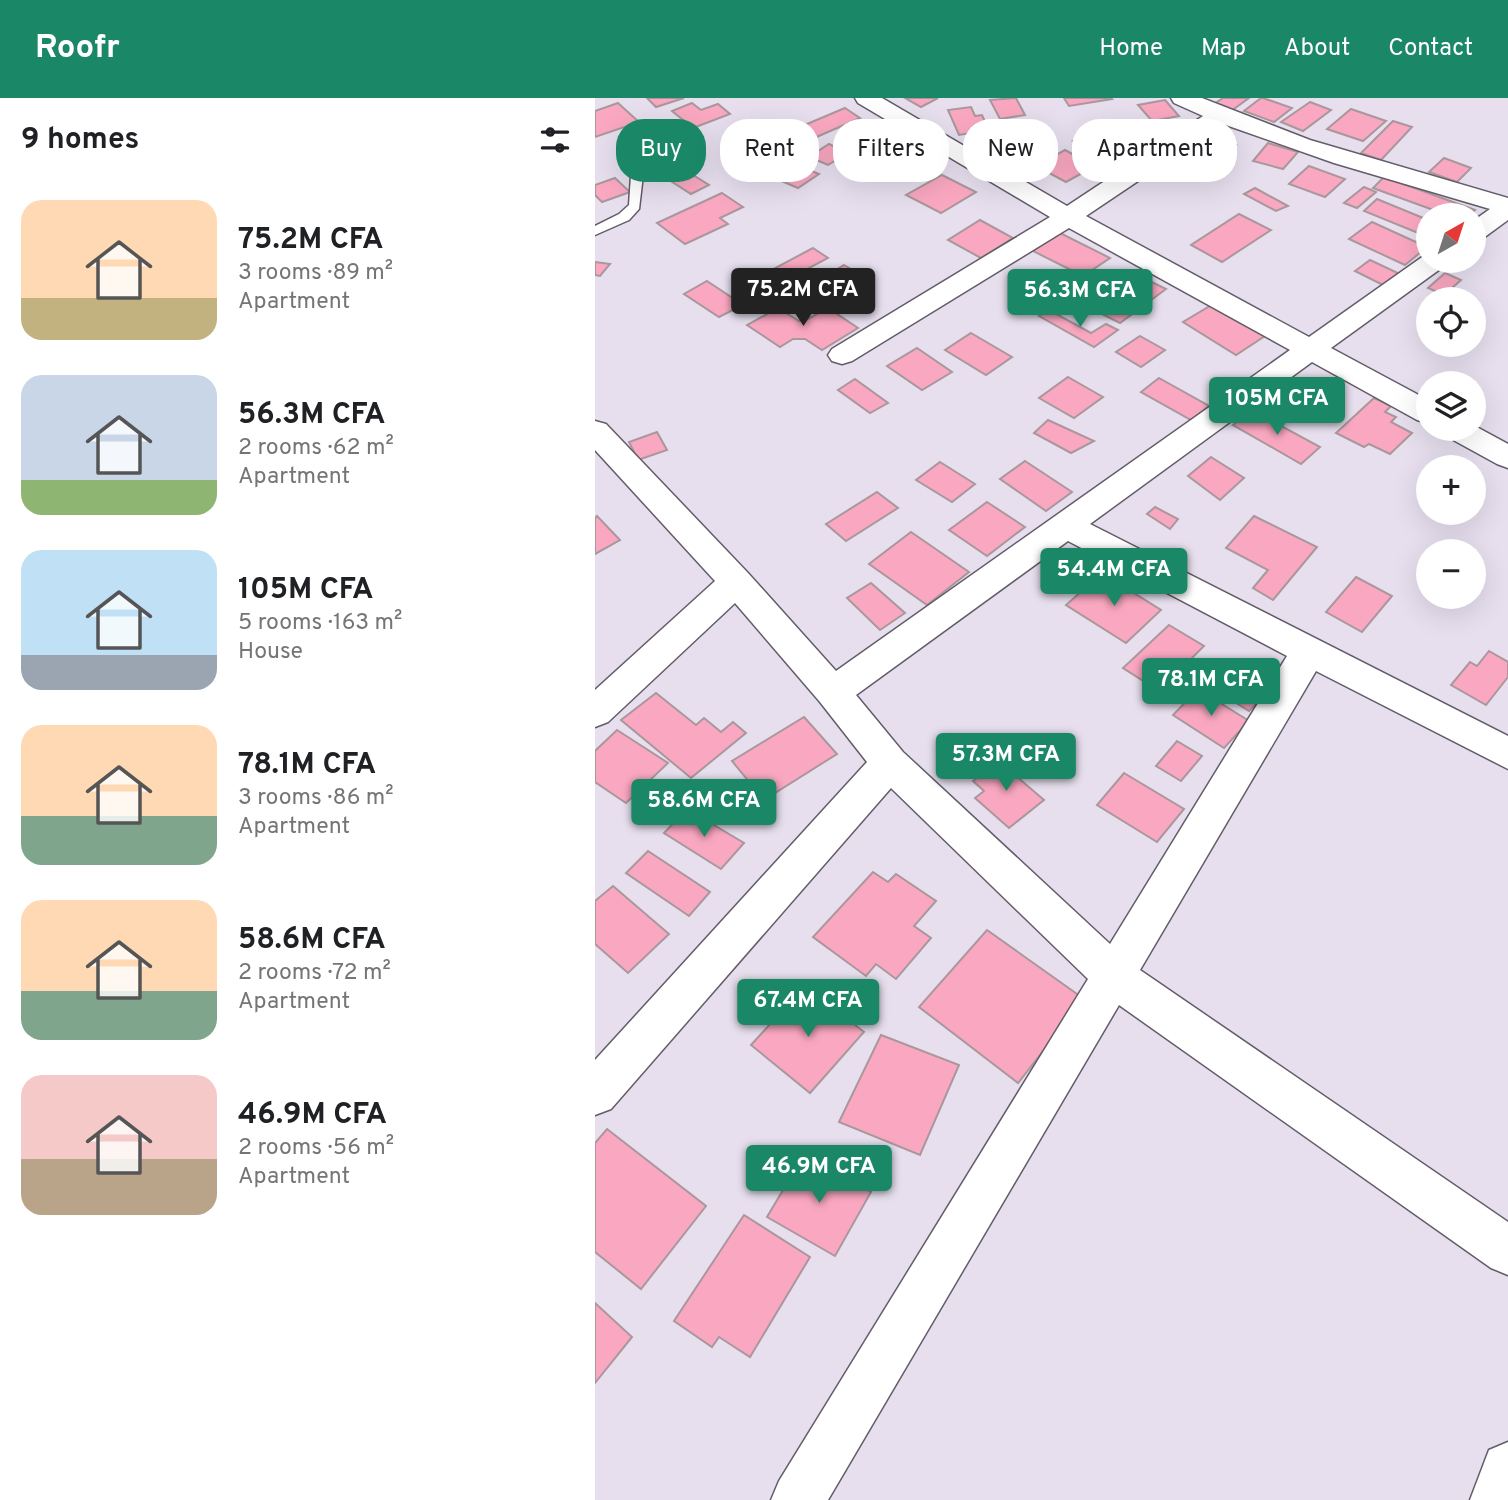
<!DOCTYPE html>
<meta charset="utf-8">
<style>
:root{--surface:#fff;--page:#f6f6f6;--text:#202124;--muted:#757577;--accent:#1a8866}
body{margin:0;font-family:Overpass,sans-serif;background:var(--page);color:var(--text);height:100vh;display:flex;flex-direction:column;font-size:26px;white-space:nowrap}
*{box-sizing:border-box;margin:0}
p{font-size:23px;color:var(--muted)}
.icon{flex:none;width:38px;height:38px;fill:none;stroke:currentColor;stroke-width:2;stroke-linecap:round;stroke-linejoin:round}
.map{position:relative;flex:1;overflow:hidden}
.details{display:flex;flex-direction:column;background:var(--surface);width:595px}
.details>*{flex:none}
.banner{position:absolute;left:21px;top:21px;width:665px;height:63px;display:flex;gap:14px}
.needle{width:46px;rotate:39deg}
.fabs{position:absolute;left:821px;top:105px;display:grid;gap:14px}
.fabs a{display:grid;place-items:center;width:70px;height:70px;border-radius:50%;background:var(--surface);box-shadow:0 7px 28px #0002;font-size:35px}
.price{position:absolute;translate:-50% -60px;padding:0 16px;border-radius:7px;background:var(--accent);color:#fff;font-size:23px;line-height:46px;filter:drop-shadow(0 2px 4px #0008)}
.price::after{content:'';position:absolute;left:50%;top:42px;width:21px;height:16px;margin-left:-10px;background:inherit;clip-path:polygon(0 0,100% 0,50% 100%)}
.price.active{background:#222;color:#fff}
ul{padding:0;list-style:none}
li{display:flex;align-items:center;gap:21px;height:175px;padding:0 21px}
li span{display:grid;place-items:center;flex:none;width:196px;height:140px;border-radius:21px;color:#555}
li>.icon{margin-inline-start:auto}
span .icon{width:84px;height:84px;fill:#fffc;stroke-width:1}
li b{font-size:30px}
h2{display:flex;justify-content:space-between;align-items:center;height:84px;padding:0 21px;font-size:30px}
.tag{padding:0 24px;border-radius:28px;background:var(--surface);box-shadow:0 7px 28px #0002;font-size:24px;line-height:63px}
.tag.active{background:var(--accent);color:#fff}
header{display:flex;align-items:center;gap:42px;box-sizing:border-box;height:98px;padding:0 35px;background:var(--accent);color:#fff}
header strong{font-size:33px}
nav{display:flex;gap:38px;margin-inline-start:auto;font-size:24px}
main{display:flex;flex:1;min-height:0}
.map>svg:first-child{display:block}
.building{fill:#faa8c1;stroke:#a9979c;stroke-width:2}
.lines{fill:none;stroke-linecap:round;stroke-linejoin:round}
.service-casing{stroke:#635c69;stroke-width:3}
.minor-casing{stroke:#635c69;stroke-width:3}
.service{fill:#fff;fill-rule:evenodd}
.minor{fill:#fff;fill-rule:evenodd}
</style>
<header>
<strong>Roofr</strong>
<nav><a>Home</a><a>Map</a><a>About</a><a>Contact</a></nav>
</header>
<main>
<section class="details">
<h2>9 homes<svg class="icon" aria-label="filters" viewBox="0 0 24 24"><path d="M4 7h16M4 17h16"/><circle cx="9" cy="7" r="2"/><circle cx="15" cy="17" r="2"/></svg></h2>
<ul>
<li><span style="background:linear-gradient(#ffd9b3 70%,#c2b280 0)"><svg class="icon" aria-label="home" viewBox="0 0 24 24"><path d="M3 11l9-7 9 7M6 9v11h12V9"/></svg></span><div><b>75.2M CFA</b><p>3 rooms · 89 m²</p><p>Apartment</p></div></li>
<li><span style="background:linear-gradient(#c9d6e8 75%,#8fb573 0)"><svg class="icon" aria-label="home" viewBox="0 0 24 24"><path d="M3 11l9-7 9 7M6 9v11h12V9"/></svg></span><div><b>56.3M CFA</b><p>2 rooms · 62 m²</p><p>Apartment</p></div></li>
<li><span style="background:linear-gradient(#bfe0f5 75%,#9aa5b1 0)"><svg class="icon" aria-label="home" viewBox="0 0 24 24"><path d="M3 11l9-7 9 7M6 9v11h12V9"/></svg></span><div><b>105M CFA</b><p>5 rooms · 163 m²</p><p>House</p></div></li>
<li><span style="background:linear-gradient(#ffd9b3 65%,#7fa58c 0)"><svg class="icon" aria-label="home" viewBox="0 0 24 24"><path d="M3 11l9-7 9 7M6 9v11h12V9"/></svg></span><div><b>78.1M CFA</b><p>3 rooms · 86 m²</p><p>Apartment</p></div></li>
<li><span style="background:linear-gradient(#ffd9b3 65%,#7fa58c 0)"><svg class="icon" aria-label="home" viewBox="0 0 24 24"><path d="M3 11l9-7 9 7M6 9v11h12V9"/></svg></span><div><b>58.6M CFA</b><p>2 rooms · 72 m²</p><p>Apartment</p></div></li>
<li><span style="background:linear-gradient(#f6c9c9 60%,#b9a48a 0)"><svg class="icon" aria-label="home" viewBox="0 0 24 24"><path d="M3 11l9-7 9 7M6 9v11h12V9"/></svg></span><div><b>46.9M CFA</b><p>2 rooms · 56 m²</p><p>Apartment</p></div></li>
</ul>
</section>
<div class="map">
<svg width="913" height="1402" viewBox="0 0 913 1402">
<rect width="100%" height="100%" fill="#e7dfee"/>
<g class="building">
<polygon points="52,0 89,0 61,9"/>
<polygon points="310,0 343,0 326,9"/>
<polygon points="421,0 430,17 405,21 395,2"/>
<polygon points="469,0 516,0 517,1 474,8"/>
<polygon points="628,0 654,0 636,13 619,6"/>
<polygon points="666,0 668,0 697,10 679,24 649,13"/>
<polygon points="570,2 584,18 557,23 543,7"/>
<polygon points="715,4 736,12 708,33 686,24"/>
<polygon points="23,5 44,24 0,39 0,13"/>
<polygon points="97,5 106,12 123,6 135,16 98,30 77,13"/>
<polygon points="376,9 380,18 387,17 394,32 364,37 353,12"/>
<polygon points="250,10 265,20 201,48 186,37"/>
<polygon points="756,11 791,23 768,43 732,31"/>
<polygon points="798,23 817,29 786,62 766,55"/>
<polygon points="508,26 535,39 506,57 478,43"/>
<polygon points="436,27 459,41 424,57 401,43"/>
<polygon points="273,28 290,39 264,50 247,39"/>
<polygon points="609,34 641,47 627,59 593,46"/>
<polygon points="673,45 703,54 688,71 658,63"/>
<polygon points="234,46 253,55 233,67 214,59"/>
<polygon points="470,52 500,68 471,84 441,68"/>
<polygon points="849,60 876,70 862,84 834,74"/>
<polygon points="197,65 224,76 203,90 175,78"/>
<polygon points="714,68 750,81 730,99 694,86"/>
<polygon points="90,72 114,87 96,96 71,80"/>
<polygon points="347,77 381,94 346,115 311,97"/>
<polygon points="789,79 880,112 875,117 852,117 778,90"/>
<polygon points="20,80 35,94 7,104 0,97 0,87"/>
<polygon points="769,89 781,94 762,110 749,105"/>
<polygon points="660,90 693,108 681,113 649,96"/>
<polygon points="127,95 148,109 125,120 133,126 90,146 62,125"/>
<polygon points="782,101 833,122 833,139 769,113"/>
<polygon points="644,116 676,132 627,164 596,147"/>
<polygon points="385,122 418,140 386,160 353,142"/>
<polygon points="777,124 832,149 810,167 754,141"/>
<polygon points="465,135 515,160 488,178 438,153"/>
<polygon points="218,150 233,160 184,186 169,176"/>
<polygon points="775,162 807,177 792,189 760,173"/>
<polygon points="0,164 15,166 5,178 0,177"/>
<polygon points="249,167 270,179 249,193 227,181"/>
<polygon points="449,172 486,192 475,199 438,179"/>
<polygon points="532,172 571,191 525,225 485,205"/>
<polygon points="850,175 866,182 849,197 833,190"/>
<polygon points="112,183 148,207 124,219 89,196"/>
<polygon points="620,205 673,236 641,257 588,224"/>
<polygon points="183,210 204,223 213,221 233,210 263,230 227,252 210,241 198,241 185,249 152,227"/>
<polygon points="454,212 496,235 511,226 523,232 499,249 444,218"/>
<polygon points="376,235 417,259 391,277 350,252"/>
<polygon points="545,238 570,252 546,269 521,254"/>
<polygon points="322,250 357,274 327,292 292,268"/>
<polygon points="473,279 508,299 479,320 444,300"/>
<polygon points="564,280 614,308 596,322 546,294"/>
<polygon points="260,281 293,305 275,315 243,292"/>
<polygon points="779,300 796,308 790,314 801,319 796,324 817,335 795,356 774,346 769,349 741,335"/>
<polygon points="657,312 725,349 706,366 638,327"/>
<polygon points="453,322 499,343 476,355 439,335"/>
<polygon points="62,334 72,352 43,362 34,344"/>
<polygon points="616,359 649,380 625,402 593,378"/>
<polygon points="430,363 477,394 451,413 405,381"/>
<polygon points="345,364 380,386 357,404 321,382"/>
<polygon points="282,394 303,410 251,443 231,426"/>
<polygon points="392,404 430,429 392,458 354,432"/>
<polygon points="560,409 583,421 575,431 552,416"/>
<polygon points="2,418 25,442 0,456 0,420"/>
<polygon points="659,418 722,449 678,502 658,490 673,472 631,450"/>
<polygon points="316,434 374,474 332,507 274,466"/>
<polygon points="507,475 566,512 531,545 471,507"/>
<polygon points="761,479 797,498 767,534 731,514"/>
<polygon points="276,485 310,515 285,532 252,500"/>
<polygon points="574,527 609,548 564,593 528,570"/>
<polygon points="894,553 913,564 913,579 891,607 856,587 875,564 882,568"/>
<polygon points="656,562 685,581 654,613 624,594"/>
<polygon points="603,591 654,623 629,650 578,617"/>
<polygon points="61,595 101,627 109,620 126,634 138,624 151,635 96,680 26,622"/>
<polygon points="209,619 242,656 169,702 137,663"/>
<polygon points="22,632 73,665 31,705 0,684 0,653"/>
<polygon points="582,643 607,658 586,683 561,668"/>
<polygon points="409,659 427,674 421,678 449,702 414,730 380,700 389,693 378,683"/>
<polygon points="529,675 589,711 562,744 502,707"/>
<polygon points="92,711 149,745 126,771 69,735"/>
<polygon points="53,753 115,794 94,818 31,775"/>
<polygon points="278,774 293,784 301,776 341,803 319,828 336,840 301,881 281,866 271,878 218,839"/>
<polygon points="18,788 74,836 33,875 0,846 0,803"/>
<polygon points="392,832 489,901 423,985 324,909"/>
<polygon points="210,888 269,934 215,995 156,947"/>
<polygon points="286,937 364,967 325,1057 244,1024"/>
<polygon points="12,1031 111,1108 46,1191 0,1154 0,1045"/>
<polygon points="209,1057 276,1094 240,1158 172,1119"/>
<polygon points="149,1117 215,1159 155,1259 124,1239 117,1249 79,1223"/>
<polygon points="0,1205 37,1239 0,1285"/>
</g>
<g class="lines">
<defs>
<polygon id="service" points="42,73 48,77 44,111 34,122 0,137 0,128 24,116 34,107 36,77"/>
<g id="minor">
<path d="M260 0H287L472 108 608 18 579 5 576 0H607L715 42 913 100V122L887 141 878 143V123L895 111 739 65 628 26 491 118 714 239 830 157H833V163H852L848 169 736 250 833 302V325L822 322 717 264 495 426 913 638V671L721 573 545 872 913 1124V1177L896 1170 524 907 233 1402H176L184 1383 493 881 296 690 16 1011 0 1017V962L272 664 225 604 140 505 13 624 0 629V592L120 483 0 352V323L11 326 153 475 241 573 695 252 474 130 257 263 247 266 237 263 233 257 237 251 455 119 263 5ZM473 443 692 558 515 846 308 654 261 597Z"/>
<polygon points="878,327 913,346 913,370 902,366 851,338 847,331 878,331"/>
<polygon points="913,1344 913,1402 875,1402 894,1352"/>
</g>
</defs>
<use href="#service" class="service-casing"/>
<use href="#minor" class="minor-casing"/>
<use href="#service" class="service"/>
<use href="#minor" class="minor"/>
</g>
</svg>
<div class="fabs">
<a><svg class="needle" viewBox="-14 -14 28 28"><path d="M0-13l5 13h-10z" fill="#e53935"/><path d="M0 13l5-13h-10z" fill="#757577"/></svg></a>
<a><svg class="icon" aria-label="locate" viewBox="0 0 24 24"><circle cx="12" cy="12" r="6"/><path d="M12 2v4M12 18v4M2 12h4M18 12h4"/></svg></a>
<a><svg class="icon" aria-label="layers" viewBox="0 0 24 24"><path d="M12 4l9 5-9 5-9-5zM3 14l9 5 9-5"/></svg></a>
<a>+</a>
<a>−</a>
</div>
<b class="price active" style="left:208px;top:230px">75.2M CFA</b>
<b class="price" style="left:485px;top:231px">56.3M CFA</b>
<b class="price" style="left:682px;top:339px">105M CFA</b>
<b class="price" style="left:519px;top:510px">54.4M CFA</b>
<b class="price" style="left:616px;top:620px">78.1M CFA</b>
<b class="price" style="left:411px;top:695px">57.3M CFA</b>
<b class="price" style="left:109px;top:741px">58.6M CFA</b>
<b class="price" style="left:213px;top:941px">67.4M CFA</b>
<b class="price" style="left:224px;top:1107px">46.9M CFA</b>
<div class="banner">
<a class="tag active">Buy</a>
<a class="tag">Rent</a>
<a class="tag">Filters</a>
<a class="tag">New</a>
<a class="tag">Apartment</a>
</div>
</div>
</main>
